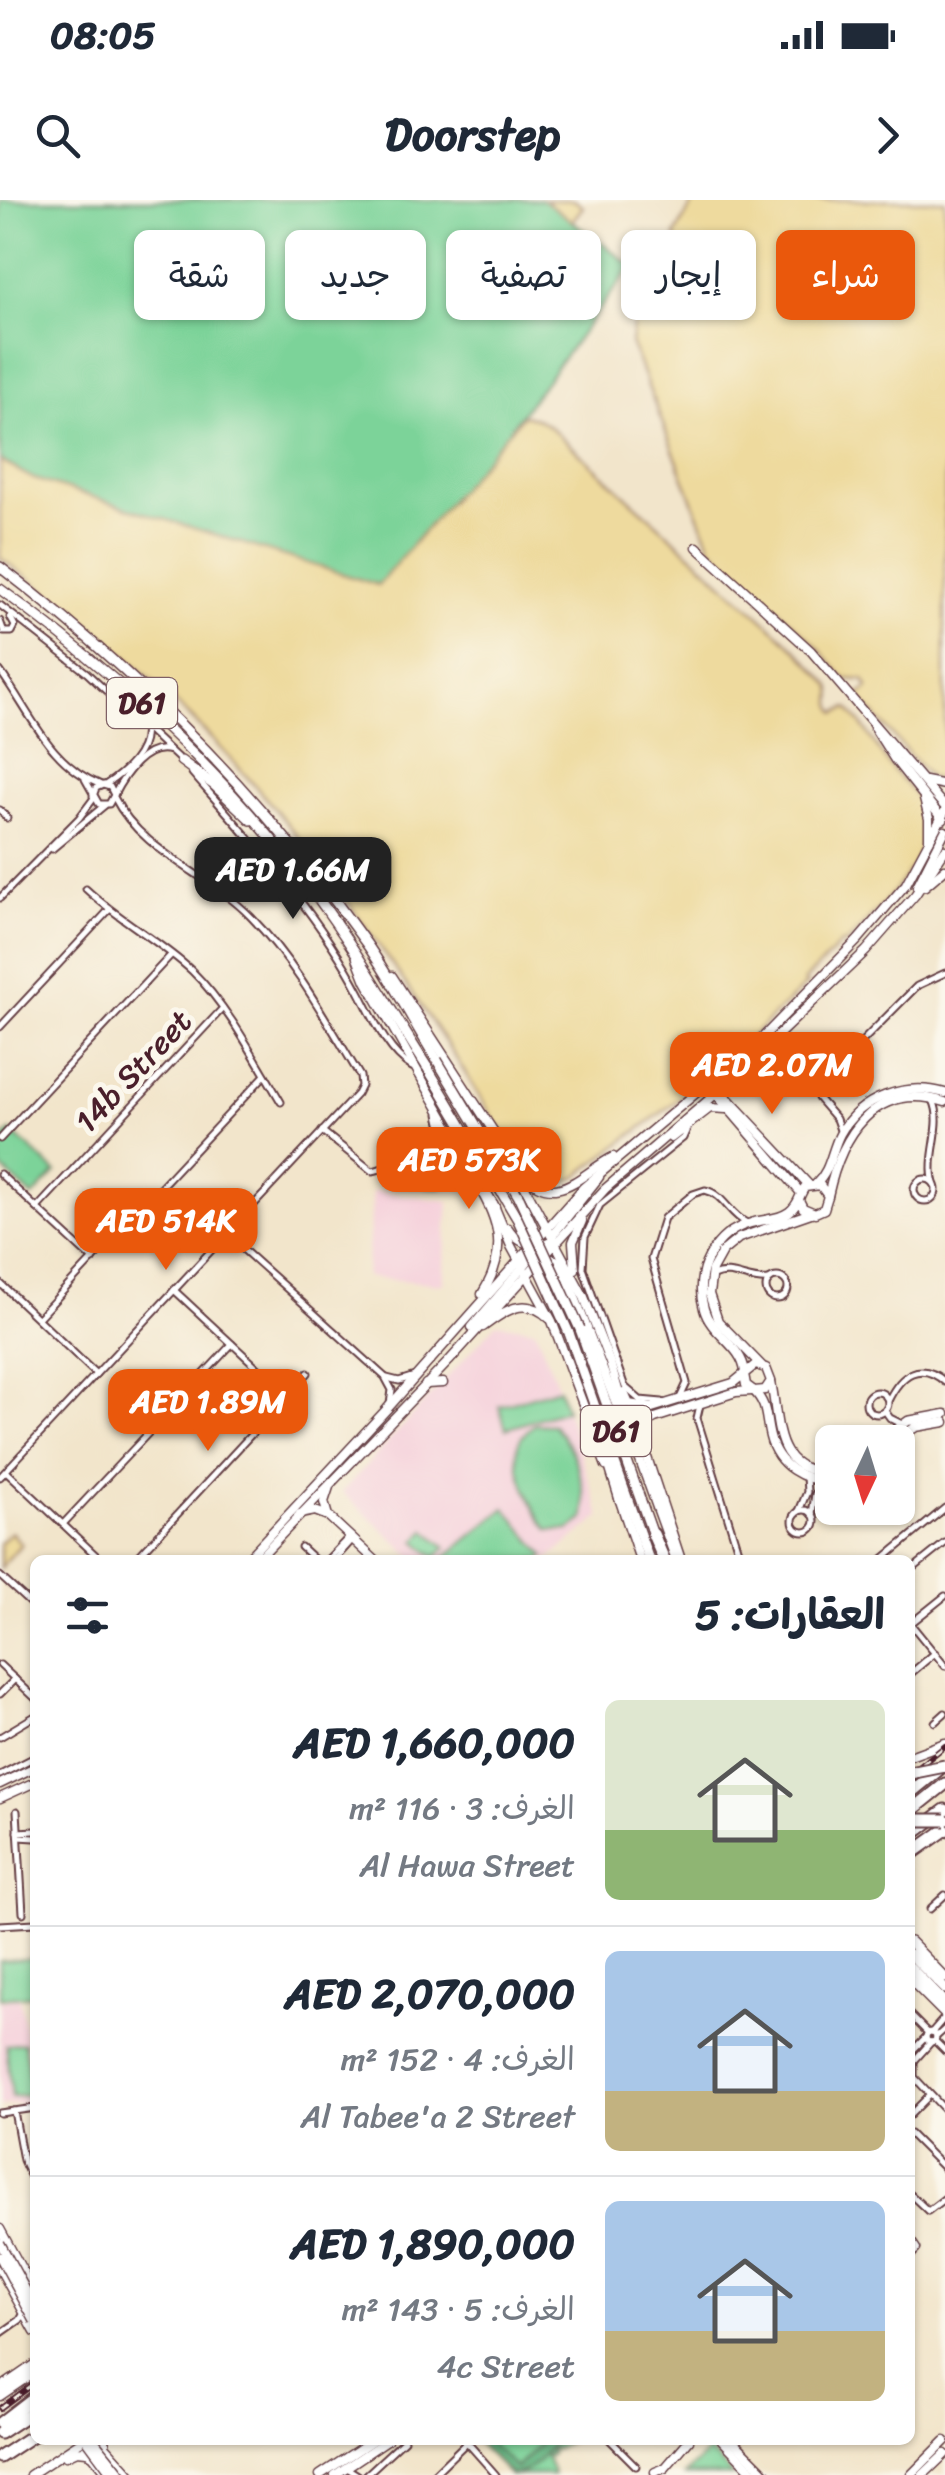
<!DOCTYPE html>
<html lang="ar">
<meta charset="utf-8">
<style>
:root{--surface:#fff;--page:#f2f2f3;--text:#1f2937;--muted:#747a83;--line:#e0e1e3;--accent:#ea580c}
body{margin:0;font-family:Sriracha,"Playpen Sans Arabic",sans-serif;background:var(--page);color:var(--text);direction:rtl;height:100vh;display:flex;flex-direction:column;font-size:38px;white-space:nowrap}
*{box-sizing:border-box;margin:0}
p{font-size:32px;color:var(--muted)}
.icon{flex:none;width:55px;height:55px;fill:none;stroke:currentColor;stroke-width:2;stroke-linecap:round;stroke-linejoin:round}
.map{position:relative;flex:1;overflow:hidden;direction:ltr}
.side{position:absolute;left:30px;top:1355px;width:885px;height:890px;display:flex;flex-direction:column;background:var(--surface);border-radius:15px;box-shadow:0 2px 8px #0004;direction:rtl}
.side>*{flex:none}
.guide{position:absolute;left:30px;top:30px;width:885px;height:90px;direction:rtl;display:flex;gap:20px}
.needle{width:65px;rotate:184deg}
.controls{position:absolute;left:815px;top:1225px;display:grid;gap:20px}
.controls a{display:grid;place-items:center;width:100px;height:100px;border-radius:15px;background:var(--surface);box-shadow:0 2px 8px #0004;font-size:50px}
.price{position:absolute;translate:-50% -85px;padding:0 22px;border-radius:20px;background:var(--accent);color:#fff;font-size:32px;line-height:65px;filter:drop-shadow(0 2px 5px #0008)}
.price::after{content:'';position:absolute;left:50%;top:60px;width:30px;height:22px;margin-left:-15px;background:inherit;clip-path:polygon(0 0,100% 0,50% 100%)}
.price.on{background:#222;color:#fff}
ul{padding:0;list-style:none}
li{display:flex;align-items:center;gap:30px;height:250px;padding:0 30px}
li+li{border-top:2px solid var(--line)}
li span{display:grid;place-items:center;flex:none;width:280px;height:200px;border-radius:15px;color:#555}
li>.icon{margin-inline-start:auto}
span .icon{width:120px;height:120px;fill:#fffc;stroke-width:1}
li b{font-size:42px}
h2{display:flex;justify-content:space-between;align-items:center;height:120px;padding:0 30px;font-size:42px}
.pill{padding:0 35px;border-radius:15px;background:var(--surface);box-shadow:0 2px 8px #0004;font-size:35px;line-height:90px}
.pill.on{background:var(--accent);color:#fff}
.status{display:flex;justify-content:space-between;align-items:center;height:70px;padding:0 50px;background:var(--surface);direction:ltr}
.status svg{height:28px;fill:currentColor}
header{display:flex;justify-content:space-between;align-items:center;height:130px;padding:0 30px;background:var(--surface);font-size:45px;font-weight:800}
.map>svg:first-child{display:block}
.built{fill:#f5cfda}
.green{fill:#7bd399;stroke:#627962;stroke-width:2.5}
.forest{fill:#64b581;stroke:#576a56;stroke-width:2.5}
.sand{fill:#eeda9e;stroke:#9c7c64;stroke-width:2.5}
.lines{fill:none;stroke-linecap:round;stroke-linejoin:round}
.street-casing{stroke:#633d43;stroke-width:9}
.secondary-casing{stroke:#633d43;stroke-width:11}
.primary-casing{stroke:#633d43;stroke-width:12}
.highway-casing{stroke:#633d43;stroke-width:15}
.street{stroke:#fff;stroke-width:5}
.secondary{stroke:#fff;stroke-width:8}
.primary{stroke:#fff;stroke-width:9}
.highway{stroke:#fff;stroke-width:11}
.rail-casing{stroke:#4a1f2b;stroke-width:6}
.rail{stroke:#fbf7ec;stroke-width:2.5;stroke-dasharray:8;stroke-linecap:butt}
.secondary-bridge-casing{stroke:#633d43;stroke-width:11;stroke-linecap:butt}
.primary-bridge-casing{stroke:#633d43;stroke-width:12;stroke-linecap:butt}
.highway-bridge-casing{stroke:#633d43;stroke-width:15;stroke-linecap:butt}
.secondary-bridge{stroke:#fff;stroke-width:8}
.primary-bridge{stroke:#fff;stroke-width:9}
.highway-bridge{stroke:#fff;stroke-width:11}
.labels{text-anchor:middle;stroke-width:10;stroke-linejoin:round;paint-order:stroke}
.shield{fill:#fbf7ec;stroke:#7f6065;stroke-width:2.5}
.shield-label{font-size:30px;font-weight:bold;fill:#4a1f2b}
.street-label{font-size:32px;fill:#4a1f2b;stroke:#fbf7ec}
</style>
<div class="status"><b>08:05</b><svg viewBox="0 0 49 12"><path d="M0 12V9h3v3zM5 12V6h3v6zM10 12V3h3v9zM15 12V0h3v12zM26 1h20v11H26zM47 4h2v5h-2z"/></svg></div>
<header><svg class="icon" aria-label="forward" viewBox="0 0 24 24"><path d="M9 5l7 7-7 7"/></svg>Doorstep<svg class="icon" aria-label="search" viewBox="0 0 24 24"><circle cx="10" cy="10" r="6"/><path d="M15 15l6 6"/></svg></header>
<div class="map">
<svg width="945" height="2275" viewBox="0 0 945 2275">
<rect width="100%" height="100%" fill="#fbf7ec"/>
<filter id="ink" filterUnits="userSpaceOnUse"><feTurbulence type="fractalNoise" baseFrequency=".01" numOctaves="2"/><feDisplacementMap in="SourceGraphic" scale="20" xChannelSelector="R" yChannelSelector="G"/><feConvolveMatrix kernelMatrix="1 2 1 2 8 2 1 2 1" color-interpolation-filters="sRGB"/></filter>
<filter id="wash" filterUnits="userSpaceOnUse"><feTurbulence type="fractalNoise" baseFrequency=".0048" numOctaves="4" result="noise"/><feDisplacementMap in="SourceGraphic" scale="40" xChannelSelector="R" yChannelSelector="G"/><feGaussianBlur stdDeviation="2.25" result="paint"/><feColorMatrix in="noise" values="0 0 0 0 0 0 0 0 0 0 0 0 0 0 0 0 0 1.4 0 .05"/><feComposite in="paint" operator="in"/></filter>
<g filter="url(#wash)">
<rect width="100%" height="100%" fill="#f2e5cb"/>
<g class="built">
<polygon points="373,991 449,1001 443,1084 366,1077"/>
<polygon points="497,1123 535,1129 559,1188 601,1317 547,1360 416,1360 342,1292"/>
<polygon points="20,1798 35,1902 0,1906 0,1800"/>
</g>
<g class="green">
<polygon points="0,0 544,0 632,66 476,274 378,385 34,279 0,260"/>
<polygon points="11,931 56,972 33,997 0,967 0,943"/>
<polygon points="438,941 458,975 440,987 384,983 380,978"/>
<polygon points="559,1188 566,1210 506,1229 499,1206"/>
<path d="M534 1224 553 1225C576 1248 587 1287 584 1319L570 1330H549C534 1312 510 1264 519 1242 522 1234 528 1230 534 1224Z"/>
<polygon points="505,1308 545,1356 540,1360 442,1360"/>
<polygon points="426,1330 446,1347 436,1358 416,1341"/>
<polygon points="35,1758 35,1795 0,1798 0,1761"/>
<polygon points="24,1843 32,1894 12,1897 6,1845"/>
<polygon points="479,2240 573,2240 551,2250 551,2255 546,2256 554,2275 515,2275"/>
<polygon points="709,2251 733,2275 684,2275"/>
</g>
<path class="forest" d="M475 2240H486L516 2268 544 2240H556C544 2255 529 2275 510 2275Z"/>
<g class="sand">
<polygon points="544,0 574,0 583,7 572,21"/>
<polygon points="695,0 945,0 945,580 930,578 858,496 868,488 864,480 845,479 813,442 711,347 631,143 641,67 677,46 675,35"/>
<path d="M523 215 536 218 550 227 797 450 831 486C836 497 827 503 837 513L848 508C865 526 875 545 889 565 899 579 916 591 922 608 939 656 874 713 845 745L842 743 804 781 807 784 715 872 576 977C559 986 545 983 529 972 496 928 470 877 438 831 398 773 358 713 314 657 226 544 118 439 0 358V261L34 279 378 385Z"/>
<polygon points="11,1332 21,1344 0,1368 0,1343"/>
</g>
</g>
<g filter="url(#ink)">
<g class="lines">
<defs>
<g id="street">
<polyline points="0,405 87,473 181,561"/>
<polyline points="0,421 4,432 12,432 15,426 10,417"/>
<path d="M0 471C31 513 49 564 101 585"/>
<path d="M192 573C252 642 317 711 360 793 372 816 388 853 412 867"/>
<polyline points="85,579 99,604 109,604 114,595 110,587 103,585 96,588 93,596"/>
<path d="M105 585C124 573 148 552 144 528"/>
<path d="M114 595C124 575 146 543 170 551"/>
<polyline points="0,610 7,618"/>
<polyline points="52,649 105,605"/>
<path d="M86 689C119 720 160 741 192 771 227 805 256 860 281 902"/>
<polyline points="0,698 79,618 94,598"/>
<polyline points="0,827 109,710"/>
<path d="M933 900C945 924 926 956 934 983"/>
<path d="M322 931 372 971C400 967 428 934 456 944"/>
<polyline points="841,933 836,919 818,898 820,884 917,786 945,773"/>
<polyline points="0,939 171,755"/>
<polyline points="438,941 443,932 439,914"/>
<polyline points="0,974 93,1060"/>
<circle cx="925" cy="990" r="11"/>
<polyline points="37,1008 222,809"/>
<polyline points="226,1034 385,1177 392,1190 390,1204"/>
<path d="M713 1076C731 1067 749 1083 769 1080"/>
<circle cx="777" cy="1088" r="11"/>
<polyline points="0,1083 96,1174"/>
<polyline points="174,1090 287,1195"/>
<polyline points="38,1118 265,875"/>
<polyline points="387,1178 399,1181 415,1176"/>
<circle cx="877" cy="1203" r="11"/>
<path d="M680 1198 687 1183 651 1059 664 1018 693 994 705 990C724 994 729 1015 747 1023"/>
<path d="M888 1201C901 1174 920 1160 945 1182"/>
<polyline points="662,1202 640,1200 625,1187 583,1068 585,1037 600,1005 683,938 688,927"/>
<polyline points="700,1205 697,1218 741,1360"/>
<polyline points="885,1211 890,1218 902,1224"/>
<polyline points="6,1271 101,1360"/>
<path d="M0 1277 357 894 361 886 360 876C328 823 295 762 251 717 210 674 142 653 114 597"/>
<circle cx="804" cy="1321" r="11"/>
<polyline points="799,1311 807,1292 806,1277"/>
<polyline points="812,1314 815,1294 823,1281"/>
<polyline points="63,1324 232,1144"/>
<polyline points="301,1347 315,1360"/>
<polyline points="135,1360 308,1173"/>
<polyline points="327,1360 350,1336"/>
<polyline points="334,1360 353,1339"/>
<polyline points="882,1360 945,1308"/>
<polyline points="910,1371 945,1343"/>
<polyline points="0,1376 35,1408"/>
<polyline points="910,1423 945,1466"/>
<polyline points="910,1424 945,1396"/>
<polyline points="0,1465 35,1498"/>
<polyline points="910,1474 935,1453"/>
<polyline points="0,1494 15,1479"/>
<polyline points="935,1522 945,1513"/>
<polyline points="0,1537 35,1516"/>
<polyline points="0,1575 35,1557"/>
<polyline points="17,1611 23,1713"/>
<polyline points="18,1632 35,1631"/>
<polyline points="19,1637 35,1638"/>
<polyline points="930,1709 945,1695"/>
<polyline points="0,1725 35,1723"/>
<polyline points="910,1815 928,1833"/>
<circle cx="931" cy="1837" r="5"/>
<polyline points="932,1832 945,1817"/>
<polyline points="936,1837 945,1829"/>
<polyline points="935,1841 945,1851"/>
<polyline points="910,1853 926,1837"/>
<polyline points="910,1855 914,1861 914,1877 945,1910"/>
<polyline points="914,1861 931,1842"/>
<polyline points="14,1911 23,1960 35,1986"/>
<polyline points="0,1913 35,1908"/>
<polyline points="910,1915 929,1896"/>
<polyline points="910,1934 945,1969"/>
<polyline points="910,1994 928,2011 945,1998"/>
<polyline points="0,2134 20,2120 24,2113"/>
<polyline points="465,2240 496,2275"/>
<polyline points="610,2240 636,2266"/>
<polyline points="347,2268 358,2275"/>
<polyline points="366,2275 404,2240"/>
<polyline points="433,2275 467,2242"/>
</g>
<g id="secondary">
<polyline points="697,347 811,451 945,607"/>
<polyline points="874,527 895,560 943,620"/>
<polyline points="925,581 945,585"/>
<polyline points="924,599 929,619 929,640"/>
<polyline points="917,686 945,631"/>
<polyline points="925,686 945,669"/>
<polyline points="357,758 366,781 495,1007"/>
<polyline points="392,776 505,949"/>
<polyline points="720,890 809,985"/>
<polyline points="716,894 801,993"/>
<polyline points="671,938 710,908 726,909"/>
<polyline points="504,948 584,1097 610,1163 634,1244 676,1360"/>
<path d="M460 952C487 1005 518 1036 482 1094"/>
<path d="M522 972C556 1011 581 973 613 957"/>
<path d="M816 984C831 970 831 951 840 934 860 897 906 882 945 893"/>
<path d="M828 996C841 936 874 880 945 902"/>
<polyline points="493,1003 511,1046 552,1121 606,1266"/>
<path d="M508 1028C519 1046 536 1048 556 1041"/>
<polyline points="552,1036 599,977"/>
<polyline points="542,1056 556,1060 566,1074 623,1222"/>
<polyline points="575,1069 573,1042 582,1021"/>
<polyline points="472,1127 534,1054"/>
<path d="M483 1127C504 1111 525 1095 549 1118"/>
<polyline points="762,1166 718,1121 709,1094 712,1070 722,1052 739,1038 811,1013"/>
<path d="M745 1172C742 1145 711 1135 704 1109 693 1072 714 1033 751 1023 764 1019 778 1020 789 1012 799 1005 799 995 805 987L820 985 828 996 824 1009 815 1013 803 1008 799 1000"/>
<path d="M771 1182C780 1224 772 1272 832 1273"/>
<polyline points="426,1184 443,1183"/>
<path d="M754 1191C768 1205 765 1218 770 1237 777 1266 804 1281 832 1282"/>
<polyline points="624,1193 629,1204 652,1208 733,1183 755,1165 766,1168 771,1181 765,1190 754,1191 746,1185 744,1174"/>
<polyline points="642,1210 633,1212 632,1221 640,1224 648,1220"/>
<polyline points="879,1242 908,1221 945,1214"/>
<polyline points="891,1242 916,1227 945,1222"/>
<polyline points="619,1298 640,1360"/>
<polyline points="300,1314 315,1311 328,1316 375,1360"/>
<polyline points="328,1316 324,1302 329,1287"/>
<polyline points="246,1360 387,1209 584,987 763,837 858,740 906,684 945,611"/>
<polyline points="257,1360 449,1161 605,989 726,885 866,751 915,695 945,650"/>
<path d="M681 1360 642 1242C640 1229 644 1223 655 1218L736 1192 752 1191"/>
<polyline points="910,1556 945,1543"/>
<polyline points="0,1584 35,1567"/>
<polyline points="0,1598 35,1582"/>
<polyline points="0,2029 35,2094"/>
<polyline points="910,2040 916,2049 910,2055"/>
<polyline points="0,2069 35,2132"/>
<polyline points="0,2188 35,2164"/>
<polyline points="0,2196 35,2172"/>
<polyline points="722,2240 756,2275"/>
<polyline points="732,2240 767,2275"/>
<polyline points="105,2246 131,2275"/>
<polyline points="85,2249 91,2254 98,2254 105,2248 105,2240"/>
<polyline points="93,2255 109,2275"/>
<polyline points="66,2256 77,2251 87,2252"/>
<polyline points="655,2272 665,2268 689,2240"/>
<polyline points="30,2275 83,2240"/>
<polyline points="320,2275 373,2240"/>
<polyline points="335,2275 387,2240"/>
<polyline points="911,2275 945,2241"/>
<polyline points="923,2275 945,2254"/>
</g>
<g id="primary">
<path d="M0 367C140 474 264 599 366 743 392 780 413 822 437 860"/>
<path d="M0 389C120 476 226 575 315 694 356 749 390 809 427 867"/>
<polyline points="181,561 214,585 251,620"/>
<polyline points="580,1129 654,1338"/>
<polyline points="569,1133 649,1360"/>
<polyline points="604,1248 620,1300"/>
<polyline points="910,1742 945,1778"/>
<polyline points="910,1754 945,1789"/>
<polyline points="910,1767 945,1803"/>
<polyline points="910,1779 945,1814"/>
</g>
<g id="highway">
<polyline points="653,1334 664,1360"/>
<polyline points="910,1593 942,1567"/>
<polyline points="910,1612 945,1584"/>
<polyline points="910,1636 945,1610"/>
<polyline points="910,1655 945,1630"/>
<polyline points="0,2223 35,2196"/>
<polyline points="0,2233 35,2210"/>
<polyline points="0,2257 35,2234"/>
</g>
</defs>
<use href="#street" class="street-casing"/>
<use href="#secondary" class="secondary-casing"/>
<use href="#primary" class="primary-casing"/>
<use href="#highway" class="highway-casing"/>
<use href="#street" class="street"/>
<use href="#secondary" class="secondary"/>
<use href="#primary" class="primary"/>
<use href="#highway" class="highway"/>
<defs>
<g id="rail">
<polyline points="910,1574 945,1546"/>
<polyline points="0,2208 35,2182"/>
</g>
</defs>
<use href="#rail" class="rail-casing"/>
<use href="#rail" class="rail"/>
<defs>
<g id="secondary-bridge">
<polyline points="0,2043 35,2107"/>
<polyline points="0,2057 35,2122"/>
<polyline points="87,2240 113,2275"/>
<polyline points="94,2240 122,2275"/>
</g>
<g id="primary-bridge">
<polyline points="437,860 519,997 580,1129"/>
<polyline points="427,867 518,1020 569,1133"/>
</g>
<g id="highway-bridge">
<polyline points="910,1573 945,1566"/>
<polyline points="910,1620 945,1620"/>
</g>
</defs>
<use href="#secondary-bridge" class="secondary-bridge-casing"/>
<use href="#primary-bridge" class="primary-bridge-casing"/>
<use href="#highway-bridge" class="highway-bridge-casing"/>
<use href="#secondary-bridge" class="secondary-bridge"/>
<use href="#primary-bridge" class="primary-bridge"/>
<use href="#highway-bridge" class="highway-bridge"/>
</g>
</g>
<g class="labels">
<g class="shield">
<rect x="107" y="478" width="70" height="50" rx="8"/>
<rect x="581" y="1206" width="70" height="50" rx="8"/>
</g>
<g class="shield-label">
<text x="142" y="513">D61</text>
<text x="616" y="1241">D61</text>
</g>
<g class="street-label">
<text transform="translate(133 871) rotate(-47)" y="11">14b Street</text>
</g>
</g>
</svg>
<div class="controls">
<a><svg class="needle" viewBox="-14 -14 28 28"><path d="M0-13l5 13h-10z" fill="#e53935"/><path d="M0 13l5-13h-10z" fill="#747a83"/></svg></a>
</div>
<b class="price on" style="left:293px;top:722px">AED 1.66M</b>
<b class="price" style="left:772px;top:917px">AED 2.07M</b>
<b class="price" style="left:469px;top:1012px">AED 573K</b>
<b class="price" style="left:166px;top:1073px">AED 514K</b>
<b class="price" style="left:208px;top:1254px">AED 1.89M</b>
<div class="guide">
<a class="pill on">شراء</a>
<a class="pill">إيجار</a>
<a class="pill">تصفية</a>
<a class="pill">جديد</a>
<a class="pill">شقة</a>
</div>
<section class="side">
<h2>العقارات: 5<svg class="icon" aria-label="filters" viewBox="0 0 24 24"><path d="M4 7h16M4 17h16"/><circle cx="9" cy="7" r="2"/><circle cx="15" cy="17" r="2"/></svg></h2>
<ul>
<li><span style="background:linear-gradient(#dfe7d0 65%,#8fb573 0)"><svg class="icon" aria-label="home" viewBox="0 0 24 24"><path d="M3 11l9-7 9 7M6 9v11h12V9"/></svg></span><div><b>AED 1,660,000</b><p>الغرف: 3 · 116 m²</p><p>Al Hawa Street</p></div></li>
<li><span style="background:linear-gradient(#a9c7e8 70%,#c2b280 0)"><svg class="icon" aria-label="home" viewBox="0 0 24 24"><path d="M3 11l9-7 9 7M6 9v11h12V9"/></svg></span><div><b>AED 2,070,000</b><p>الغرف: 4 · 152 m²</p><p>Al Tabee'a 2 Street</p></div></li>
<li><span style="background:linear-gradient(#a9c7e8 65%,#c2b280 0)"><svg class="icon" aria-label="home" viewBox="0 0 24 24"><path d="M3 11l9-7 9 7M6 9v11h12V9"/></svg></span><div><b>AED 1,890,000</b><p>الغرف: 5 · 143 m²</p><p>4c Street</p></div></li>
</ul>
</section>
</div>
